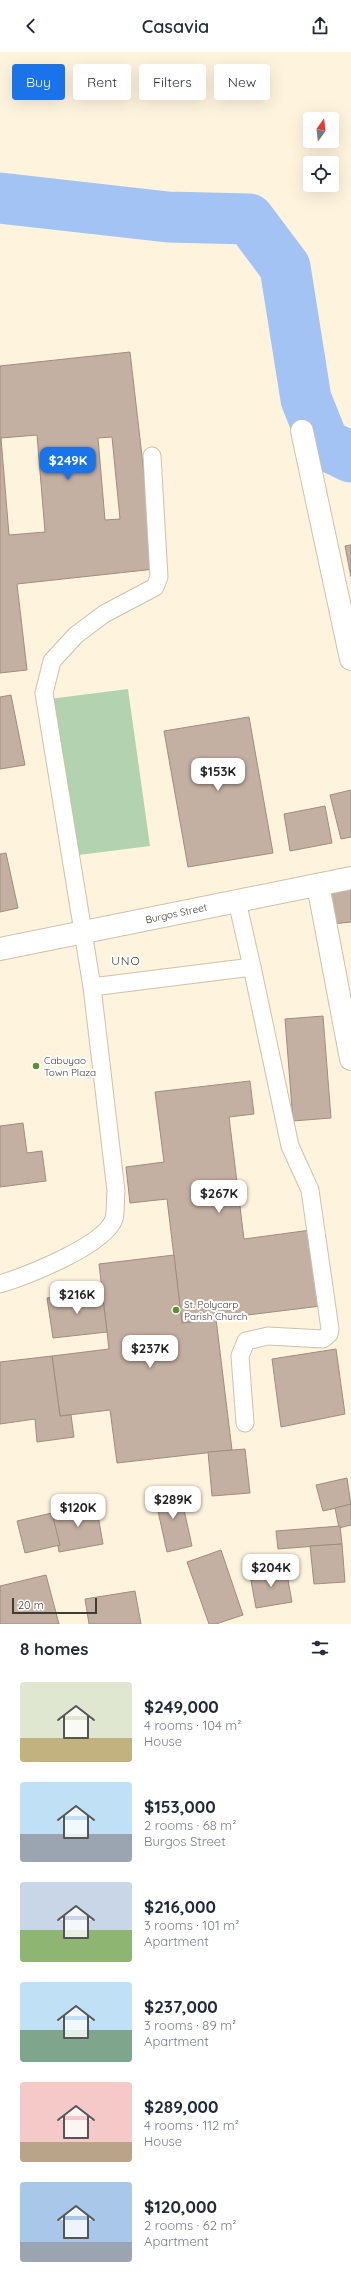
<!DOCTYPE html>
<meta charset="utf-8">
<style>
:root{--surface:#fff;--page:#f2f2f3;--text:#1f2937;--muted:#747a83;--accent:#1a73e8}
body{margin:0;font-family:Quicksand,sans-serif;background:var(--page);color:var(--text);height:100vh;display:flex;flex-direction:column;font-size:15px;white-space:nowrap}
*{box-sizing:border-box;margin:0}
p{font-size:13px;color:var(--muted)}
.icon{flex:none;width:22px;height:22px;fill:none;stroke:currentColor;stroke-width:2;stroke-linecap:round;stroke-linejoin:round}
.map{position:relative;height:1572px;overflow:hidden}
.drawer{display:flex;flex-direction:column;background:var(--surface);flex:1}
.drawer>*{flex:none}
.hud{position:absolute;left:12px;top:12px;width:327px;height:36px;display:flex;gap:8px}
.needle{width:26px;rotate:15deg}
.buttons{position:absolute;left:303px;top:60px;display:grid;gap:8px}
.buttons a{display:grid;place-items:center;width:36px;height:36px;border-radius:4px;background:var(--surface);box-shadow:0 4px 16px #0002;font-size:20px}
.scale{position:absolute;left:12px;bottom:10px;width:85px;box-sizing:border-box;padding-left:4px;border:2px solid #403c33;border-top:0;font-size:11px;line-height:14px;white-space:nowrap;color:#403c33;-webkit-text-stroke:3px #fff;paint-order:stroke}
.price{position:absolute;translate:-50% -34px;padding:0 9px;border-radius:8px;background:#fff;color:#222;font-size:13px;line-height:26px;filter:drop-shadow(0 1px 2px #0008)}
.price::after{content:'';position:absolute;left:50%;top:24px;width:12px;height:9px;margin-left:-6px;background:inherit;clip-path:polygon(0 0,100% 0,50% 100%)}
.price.on{background:var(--accent);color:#fff}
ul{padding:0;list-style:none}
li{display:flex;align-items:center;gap:12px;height:100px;padding:0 20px}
li span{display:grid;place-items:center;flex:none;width:112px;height:80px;border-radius:4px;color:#555}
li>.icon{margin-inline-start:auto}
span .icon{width:48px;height:48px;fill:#fffc;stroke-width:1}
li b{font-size:17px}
h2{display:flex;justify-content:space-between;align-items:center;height:48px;padding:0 20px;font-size:17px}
.pill{padding:0 14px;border-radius:4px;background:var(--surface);box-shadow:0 4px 16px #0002;font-size:14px;line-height:36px}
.pill.on{background:var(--accent);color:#fff}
header{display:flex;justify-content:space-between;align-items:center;height:52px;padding:0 20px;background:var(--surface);font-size:18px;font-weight:600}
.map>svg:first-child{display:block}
.green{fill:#b3d2b0}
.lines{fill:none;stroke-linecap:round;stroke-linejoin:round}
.river{stroke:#a2c3f4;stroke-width:51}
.building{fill:#c4b0a2;stroke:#9f8c7e;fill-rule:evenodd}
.lane-casing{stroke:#cbc1ac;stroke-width:19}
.street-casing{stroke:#cbc1ac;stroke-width:24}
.secondary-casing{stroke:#cbc1ac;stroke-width:24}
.lane{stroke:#fff;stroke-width:17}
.street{stroke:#fff;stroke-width:22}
.secondary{stroke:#fff;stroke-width:22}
.poi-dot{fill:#59922f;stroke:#fff;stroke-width:1.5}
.labels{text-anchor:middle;stroke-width:4;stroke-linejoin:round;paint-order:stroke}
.street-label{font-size:10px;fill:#403c33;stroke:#fff}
.poi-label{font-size:10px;fill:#403c33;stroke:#fff;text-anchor:start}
.quarter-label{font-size:12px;letter-spacing:1px;fill:#393220;stroke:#fff}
</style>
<header><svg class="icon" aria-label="back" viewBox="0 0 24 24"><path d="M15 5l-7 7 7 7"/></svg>Casavia<svg class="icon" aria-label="share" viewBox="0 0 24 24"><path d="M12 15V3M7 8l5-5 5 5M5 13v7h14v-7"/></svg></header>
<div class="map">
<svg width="351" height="1572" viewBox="0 0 351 1572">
<rect width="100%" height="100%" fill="#fef4de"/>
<polygon class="green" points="128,637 150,794 71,804 49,647"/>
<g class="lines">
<polyline class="river" points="0,146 168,165 249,167 285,215 306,347 324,392 351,405"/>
</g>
<g class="building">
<path d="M130 300 155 517 17 532 27 618 0 621V314ZM37 383 45 480 9 483 1 386ZM112 385 120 467 105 468 98 386Z"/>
<polygon points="351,493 351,525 345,494"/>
<polygon points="11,643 25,713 0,717 0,645"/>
<polygon points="249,665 273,801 188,815 164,679"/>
<polygon points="351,738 351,785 341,787 330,743"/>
<polygon points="325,754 332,791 290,799 284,762"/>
<polygon points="6,801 18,856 0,860 0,802"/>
<polygon points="351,832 351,870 332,872 326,836"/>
<polygon points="323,964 331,1066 293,1069 285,967"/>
<polygon points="250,1029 254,1062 229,1065 244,1187 311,1178 321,1254 182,1271 167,1147 130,1151 126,1115 164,1110 155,1040"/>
<polygon points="23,1071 27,1101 42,1099 46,1129 0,1135 0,1074"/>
<polygon points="174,1203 182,1271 216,1267 232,1398 117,1411 110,1358 60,1364 52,1304 109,1297 99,1212"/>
<polygon points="102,1239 107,1280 53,1286 47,1246"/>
<polygon points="336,1297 345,1362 281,1375 272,1307"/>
<polygon points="52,1304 60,1364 71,1363 74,1385 37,1390 35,1367 0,1372 0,1310"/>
<polygon points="245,1397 250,1441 212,1444 208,1400"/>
<polygon points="347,1426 351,1453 323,1459 316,1433"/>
<polygon points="179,1435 192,1494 167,1500 154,1441"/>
<polygon points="96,1452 103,1492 59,1500 52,1461"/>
<polygon points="351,1452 351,1473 339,1476 335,1456"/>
<polygon points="52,1461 60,1493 25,1501 17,1469"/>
<polygon points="340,1474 342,1492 278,1497 276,1479"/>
<polygon points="342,1492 345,1530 314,1532 310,1494"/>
<polygon points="221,1498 243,1563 216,1572 209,1572 187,1510"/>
<polygon points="286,1517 292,1550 256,1556 250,1523"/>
<polygon points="46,1523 59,1572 0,1572 0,1534"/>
<polygon points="135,1539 141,1572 89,1572 85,1547"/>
</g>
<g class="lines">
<defs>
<g id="lane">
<polyline points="92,935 252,915 237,849"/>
<path d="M0 1232C26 1224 104 1194 114 1167 116 1159 115 1147 116 1139L92 935 44 641 52 609 76 583 104 562 155 535 159 525 152 404"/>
<polyline points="245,1371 240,1304 246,1289 268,1284 323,1287 329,1282 330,1277 310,1138 290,1094 252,915"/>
</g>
<g id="street">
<polyline points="302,379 351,607"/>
<polyline points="318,833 351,1007"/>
</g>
<polyline id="secondary" points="0,897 351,826"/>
</defs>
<use href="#lane" class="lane-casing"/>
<use href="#street" class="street-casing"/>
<use href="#secondary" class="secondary-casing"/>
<use href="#lane" class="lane"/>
<use href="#street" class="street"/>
<use href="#secondary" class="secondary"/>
</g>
<g class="poi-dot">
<circle cx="36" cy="1014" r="4"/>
<circle cx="176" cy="1258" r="4"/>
</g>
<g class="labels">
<g class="street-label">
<text transform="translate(176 861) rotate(-12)" y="4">Burgos Street</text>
</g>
<g class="poi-label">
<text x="44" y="1012">Cabuyao<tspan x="44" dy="12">Town Plaza</tspan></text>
<text x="184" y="1256">St. Polycarp<tspan x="184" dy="12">Parish Church</tspan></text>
</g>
<g class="quarter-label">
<text x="126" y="913">UNO</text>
</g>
</g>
</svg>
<div class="buttons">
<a><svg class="needle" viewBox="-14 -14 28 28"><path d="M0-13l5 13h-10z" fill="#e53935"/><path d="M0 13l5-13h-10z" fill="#747a83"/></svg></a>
<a><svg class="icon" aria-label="locate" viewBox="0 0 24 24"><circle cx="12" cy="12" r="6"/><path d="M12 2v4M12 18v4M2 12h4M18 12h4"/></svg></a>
</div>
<div class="scale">20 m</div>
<b class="price on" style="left:68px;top:429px">$249K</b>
<b class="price" style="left:218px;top:740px">$153K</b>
<b class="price" style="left:219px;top:1162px">$267K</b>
<b class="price" style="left:77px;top:1263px">$216K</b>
<b class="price" style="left:150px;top:1317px">$237K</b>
<b class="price" style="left:173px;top:1468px">$289K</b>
<b class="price" style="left:78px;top:1476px">$120K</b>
<b class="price" style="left:271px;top:1536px">$204K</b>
<div class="hud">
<a class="pill on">Buy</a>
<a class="pill">Rent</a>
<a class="pill">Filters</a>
<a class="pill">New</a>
</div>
</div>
<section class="drawer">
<h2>8 homes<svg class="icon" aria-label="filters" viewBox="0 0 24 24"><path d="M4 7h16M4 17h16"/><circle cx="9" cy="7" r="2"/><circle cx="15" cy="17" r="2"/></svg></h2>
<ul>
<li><span style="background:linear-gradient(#dfe7d0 70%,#c2b280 0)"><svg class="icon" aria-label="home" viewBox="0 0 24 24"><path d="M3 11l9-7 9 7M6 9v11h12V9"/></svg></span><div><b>$249,000</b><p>4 rooms · 104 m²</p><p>House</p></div></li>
<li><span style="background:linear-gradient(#bfe0f5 65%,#9aa5b1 0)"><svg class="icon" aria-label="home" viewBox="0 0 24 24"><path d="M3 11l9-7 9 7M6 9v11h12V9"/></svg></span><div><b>$153,000</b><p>2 rooms · 68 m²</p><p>Burgos Street</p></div></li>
<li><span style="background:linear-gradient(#c9d6e8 60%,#8fb573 0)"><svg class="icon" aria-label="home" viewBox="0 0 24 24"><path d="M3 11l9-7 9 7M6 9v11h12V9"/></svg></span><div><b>$216,000</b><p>3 rooms · 101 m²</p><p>Apartment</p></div></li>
<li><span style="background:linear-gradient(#bfe0f5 60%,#7fa58c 0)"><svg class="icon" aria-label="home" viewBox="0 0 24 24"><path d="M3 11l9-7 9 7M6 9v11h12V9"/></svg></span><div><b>$237,000</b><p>3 rooms · 89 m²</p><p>Apartment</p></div></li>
<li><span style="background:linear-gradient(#f6c9c9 75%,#b9a48a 0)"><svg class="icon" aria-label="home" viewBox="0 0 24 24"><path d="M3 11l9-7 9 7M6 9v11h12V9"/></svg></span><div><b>$289,000</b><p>4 rooms · 112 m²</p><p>House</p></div></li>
<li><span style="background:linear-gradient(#a9c7e8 75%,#9aa5b1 0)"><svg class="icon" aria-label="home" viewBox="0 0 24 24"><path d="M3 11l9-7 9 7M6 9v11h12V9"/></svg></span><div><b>$120,000</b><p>2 rooms · 62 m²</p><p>Apartment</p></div></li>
</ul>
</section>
